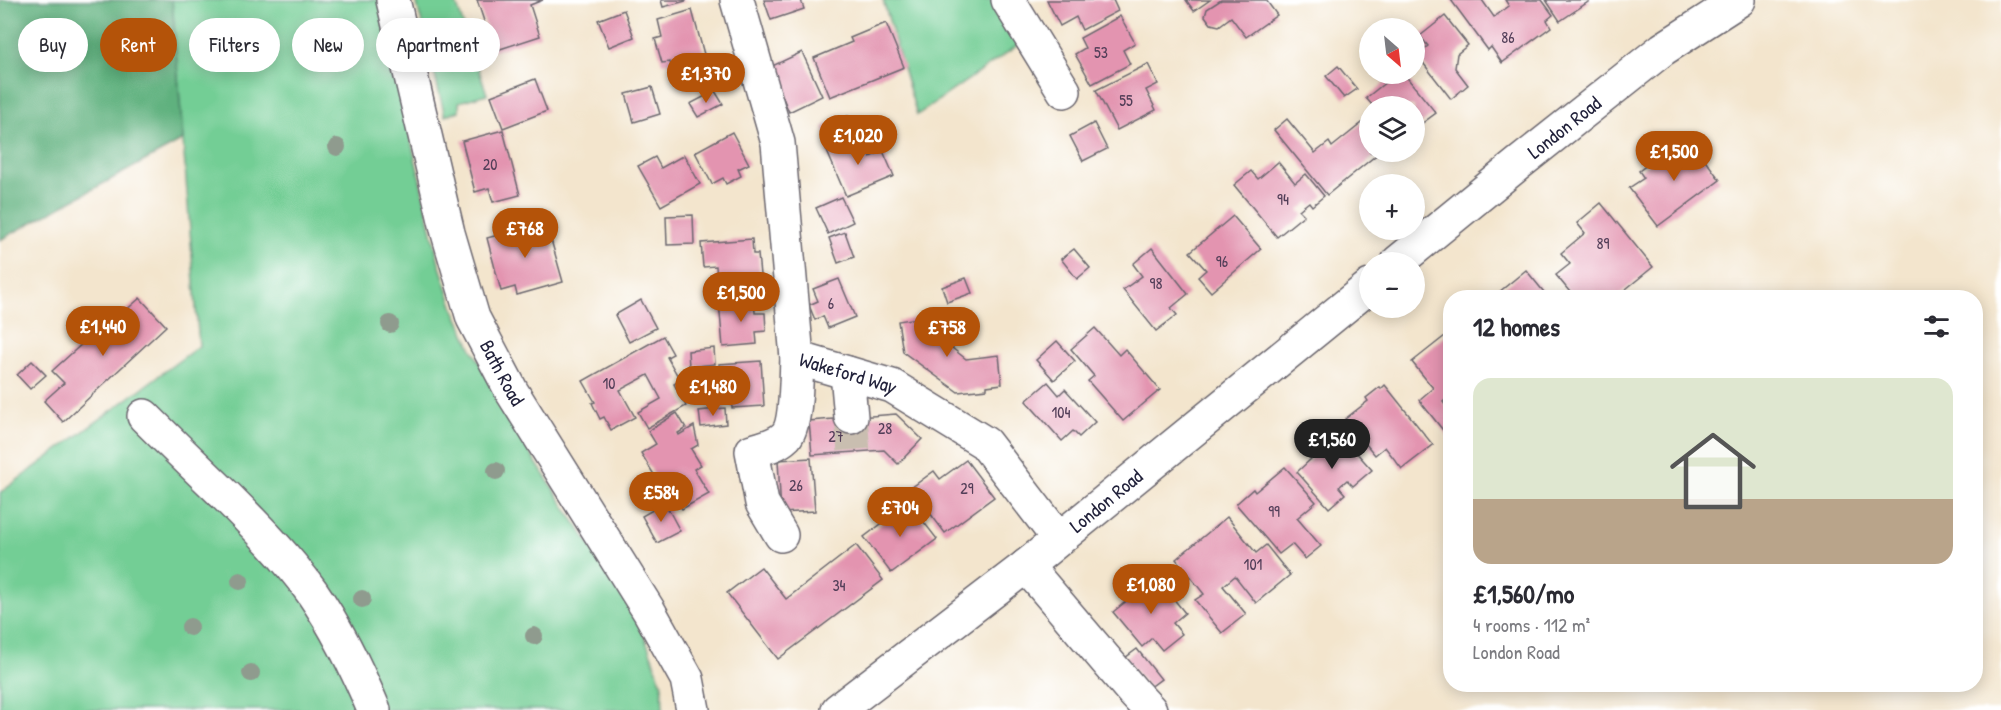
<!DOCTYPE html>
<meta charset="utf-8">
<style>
:root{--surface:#fff;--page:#f7f7f7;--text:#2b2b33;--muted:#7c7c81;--accent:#b45309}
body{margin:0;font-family:"Patrick Hand",sans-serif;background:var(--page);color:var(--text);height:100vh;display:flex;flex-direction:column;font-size:22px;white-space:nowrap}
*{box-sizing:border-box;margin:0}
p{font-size:20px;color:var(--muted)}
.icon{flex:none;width:33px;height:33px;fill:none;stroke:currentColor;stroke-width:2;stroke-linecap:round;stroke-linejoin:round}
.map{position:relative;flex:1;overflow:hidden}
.sheet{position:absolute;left:1443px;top:290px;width:540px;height:402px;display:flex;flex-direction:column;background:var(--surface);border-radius:24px;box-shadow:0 3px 15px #0003}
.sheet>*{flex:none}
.top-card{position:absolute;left:18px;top:18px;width:570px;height:54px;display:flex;gap:12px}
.needle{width:39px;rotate:152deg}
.fabs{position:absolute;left:1359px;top:18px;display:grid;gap:12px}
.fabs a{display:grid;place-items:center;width:66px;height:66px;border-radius:50%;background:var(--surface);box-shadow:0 3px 15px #0003;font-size:30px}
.price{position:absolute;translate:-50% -51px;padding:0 14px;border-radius:21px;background:var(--accent);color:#fff;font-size:20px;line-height:39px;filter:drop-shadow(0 2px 3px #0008)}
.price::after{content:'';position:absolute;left:50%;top:36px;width:18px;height:14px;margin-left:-9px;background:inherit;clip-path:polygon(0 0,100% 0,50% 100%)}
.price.selected{background:#222;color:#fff}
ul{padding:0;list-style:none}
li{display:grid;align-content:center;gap:12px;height:318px;padding:0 30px}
li span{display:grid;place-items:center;height:186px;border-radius:18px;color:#555}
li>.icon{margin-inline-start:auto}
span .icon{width:108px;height:108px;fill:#fffc;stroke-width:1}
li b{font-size:26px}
h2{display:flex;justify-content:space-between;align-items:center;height:72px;padding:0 30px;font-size:26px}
.pill{padding:0 21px;border-radius:27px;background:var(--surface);box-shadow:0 3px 15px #0003;font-size:21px;line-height:54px}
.pill.selected{background:var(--accent);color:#fff}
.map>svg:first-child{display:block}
.green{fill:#73ce95;stroke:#4a7868;stroke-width:1.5}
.forest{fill:#5eb17e;stroke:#406a5c;stroke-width:1.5}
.building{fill:#e394b0}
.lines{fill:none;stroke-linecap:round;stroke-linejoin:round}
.minor-tunnel{stroke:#c9beb0;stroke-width:33;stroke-dasharray:33 16;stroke-linecap:butt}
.minor-casing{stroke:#6b666e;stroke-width:36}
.major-casing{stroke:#6b666e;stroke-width:36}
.minor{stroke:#fff;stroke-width:33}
.major{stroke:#fff;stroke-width:33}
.tree{fill:#8f9b8e}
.labels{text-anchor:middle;stroke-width:4.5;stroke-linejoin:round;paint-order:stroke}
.number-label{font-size:16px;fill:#523e58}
.street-label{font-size:20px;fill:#22223b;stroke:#fff}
</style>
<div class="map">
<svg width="2001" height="710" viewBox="0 0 2001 710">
<rect width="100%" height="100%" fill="#fff"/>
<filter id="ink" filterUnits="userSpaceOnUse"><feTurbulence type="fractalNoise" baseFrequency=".0167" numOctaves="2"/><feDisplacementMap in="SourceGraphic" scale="12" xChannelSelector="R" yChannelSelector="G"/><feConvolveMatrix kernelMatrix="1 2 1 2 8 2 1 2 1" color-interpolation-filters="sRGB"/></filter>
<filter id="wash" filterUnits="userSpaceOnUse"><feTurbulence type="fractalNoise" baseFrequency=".008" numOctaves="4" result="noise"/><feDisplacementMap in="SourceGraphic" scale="24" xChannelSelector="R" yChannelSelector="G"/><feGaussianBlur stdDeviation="1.35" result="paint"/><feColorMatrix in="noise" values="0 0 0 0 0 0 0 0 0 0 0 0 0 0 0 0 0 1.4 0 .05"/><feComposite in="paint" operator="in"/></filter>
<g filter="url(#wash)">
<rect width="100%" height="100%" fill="#f3e5cd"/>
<g class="green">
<polygon points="172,0 379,0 439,263 454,309 471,347 524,444 638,619 662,684 663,710 0,710 0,493 199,346"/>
<polygon points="416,0 455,0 487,94 459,102 459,111 445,116"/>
<polygon points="883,0 994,0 1021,43 917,115"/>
</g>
<polygon class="forest" points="0,0 172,0 183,140 0,240"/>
<g id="blocks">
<g class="building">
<polygon points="477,0 543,0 530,5 540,36 494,51"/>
<polygon points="661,0 686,0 686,1 663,7"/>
<polygon points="764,0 801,0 804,9 771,20"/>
<polygon points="1047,0 1113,0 1118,11 1082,30 1076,17 1060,26"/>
<polygon points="1186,0 1210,0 1194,11"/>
<polygon points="1221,0 1266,0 1277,15 1246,37 1231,17 1219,26 1211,24 1205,16 1207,9"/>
<polygon points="1451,0 1482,0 1494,17 1509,6 1505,0 1542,0 1553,15 1547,20 1551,27 1502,63 1491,47 1488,50"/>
<polygon points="1546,0 1591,0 1560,21"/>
<polygon points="624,10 634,37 609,47 598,20"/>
<polygon points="692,10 708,69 675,78 670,62 662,63 655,39 662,37 658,20"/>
<polygon points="1120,16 1135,43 1123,50 1130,64 1092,84 1075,54 1085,48 1080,38"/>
<polygon points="1445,16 1468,45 1457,54 1455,68 1468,85 1451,99 1417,55 1428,46 1420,36"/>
<polygon points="886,23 904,67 830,97 814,58 852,42 850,38"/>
<polygon points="802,52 822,96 789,112 770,67"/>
<polygon points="1148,64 1158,84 1146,90 1156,110 1117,130 1096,90"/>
<polygon points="1338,66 1357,89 1344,98 1326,76"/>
<polygon points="1396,74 1404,74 1436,113 1417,127 1414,124 1414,106 1393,105 1390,106 1373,106 1366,98"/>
<polygon points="535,79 547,111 503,128 491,96"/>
<polygon points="652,87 660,114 634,122 626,94"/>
<polygon points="715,91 723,104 698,117 690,104"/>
<polygon points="848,116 855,131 829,142 823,127"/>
<polygon points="1287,119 1315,153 1329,142 1332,147 1362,123 1370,131 1370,152 1380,152 1327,195 1274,130"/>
<polygon points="1094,123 1107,149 1083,161 1070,136"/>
<polygon points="503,130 520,195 493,202 489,188 475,192 462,141"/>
<polygon points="732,132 749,164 738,169 741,176 726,184 723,178 712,184 695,152"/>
<polygon points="861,135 870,157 883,151 894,176 846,196 826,149"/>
<polygon points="1689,138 1720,180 1658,226 1629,188 1644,178 1639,171 1655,159 1658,162"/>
<polygon points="684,155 700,184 661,206 638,166 655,157 661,168"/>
<polygon points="1278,162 1295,183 1306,174 1324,196 1312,206 1309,202 1299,210 1304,215 1277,237 1234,185 1251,171 1258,179"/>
<polygon points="841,197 853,222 828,234 816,208"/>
<polygon points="1601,203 1653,267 1616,297 1574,297 1556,275 1570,264 1561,253 1585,233 1577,223"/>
<polygon points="693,215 694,244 667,245 666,216"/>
<polygon points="1233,216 1261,249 1211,292 1198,277 1206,270 1190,252"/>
<polygon points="546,222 563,282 517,295 515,287 501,291 487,238"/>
<polygon points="845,232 854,257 838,263 829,238"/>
<polygon points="752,239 753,254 758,254 760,275 755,276 756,289 718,292 716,266 703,267 701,243"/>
<polygon points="1152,248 1188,294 1171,308 1177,315 1156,331 1123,290 1142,276 1133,264"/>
<polygon points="1074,249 1090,268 1077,279 1061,259"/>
<polygon points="1526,270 1548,297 1493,297"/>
<polygon points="966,278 972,293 947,302 942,287"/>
<polygon points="839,279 855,317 828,328 823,316 815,320 809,305 818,301 813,289"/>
<polygon points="140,298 166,326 63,422 44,401 64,383 52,371 114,315 117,318"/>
<polygon points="754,299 755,313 765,313 766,331 756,332 757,344 723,347 719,302"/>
<polygon points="641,300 656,328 629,342 615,315"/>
<polygon points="930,316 933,333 966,359 999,355 1002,384 987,386 987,389 958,392 903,352 898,321"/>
<polygon points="1095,328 1119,355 1125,349 1160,390 1123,421 1088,381 1094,376 1071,349"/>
<polygon points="1450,332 1450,396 1443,402 1450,412 1450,439 1419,400 1433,388 1412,362"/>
<polygon points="663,336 673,354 667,357 680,380 674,384 686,406 647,428 638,412 661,399 648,375 620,390 635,417 611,430 604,417 600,419 592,403 595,402 583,381"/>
<polygon points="1057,341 1075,361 1054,380 1036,360"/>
<polygon points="714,348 715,364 689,367 688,351"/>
<polygon points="32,361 46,375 30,389 17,375"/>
<polygon points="761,361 764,406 732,408 730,382 720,383 719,364"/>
<polygon points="1048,382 1059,395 1065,389 1095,422 1079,437 1073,431 1062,441 1026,401"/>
<polygon points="1385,385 1433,445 1402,469 1385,447 1375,455 1345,419 1368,401 1366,398 1380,387 1381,389"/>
<polygon points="725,408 726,424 701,427 699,411"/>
<polygon points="677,413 686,428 678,433 679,435 694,426 698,445 691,449 701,465 694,469 709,494 682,509 674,497 669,500 641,453 656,444 648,431"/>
<polygon points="896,414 922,439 898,464 884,450 812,455 809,421"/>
<polygon points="1323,437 1336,451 1347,442 1372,470 1353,486 1347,480 1339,487 1345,494 1329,508 1297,472 1311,459 1305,452"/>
<polygon points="811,458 815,511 781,513 778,460"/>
<polygon points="966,460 994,497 945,533 911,488 934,471 940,479"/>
<polygon points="1285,467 1316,502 1297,518 1321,546 1305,559 1292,544 1279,554 1236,504 1253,489 1255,492"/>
<polygon points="665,503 680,531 657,543 642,516"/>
<polygon points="909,503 937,539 891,573 864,537"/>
<polygon points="1227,517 1256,553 1266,545 1290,575 1256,603 1235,576 1223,586 1246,614 1222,633 1195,600 1204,594 1176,559"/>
<polygon points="856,545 883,580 778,659 727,593 761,567 786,599"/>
<polygon points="1156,577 1185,613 1173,623 1182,634 1162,650 1152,638 1142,647 1113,612"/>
<polygon points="1137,649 1161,679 1149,688 1125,658"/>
</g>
</g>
</g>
<g filter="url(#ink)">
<use href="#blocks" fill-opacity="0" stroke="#6b666e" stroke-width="1.5"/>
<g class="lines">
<polyline class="minor-tunnel" points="851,417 854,452"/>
<defs>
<g id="minor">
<path id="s1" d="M737 0 778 143 797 358 892 386 985 443 1058 538"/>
<polyline points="1008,0 1064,91"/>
<polyline points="847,373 851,417"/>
<path d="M144 416C171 443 198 469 226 496 256 526 287 557 312 592 337 628 357 669 374 710"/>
<path d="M781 535 762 503 752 451C764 448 777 445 786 436 797 423 796 375 797 358"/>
<polyline points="1026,566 1134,693 1150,710"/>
</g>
<g id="major">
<path id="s2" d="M393 0 448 233 473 318 512 392 649 611 687 679 693 710"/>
<path id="s3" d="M1398 262 1518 164 1663 49 1739 0"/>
<path id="s4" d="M838 710 1026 566 1370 286"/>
</g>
</defs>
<use href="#minor" class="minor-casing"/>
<use href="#major" class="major-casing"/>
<use href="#minor" class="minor"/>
<use href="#major" class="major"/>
</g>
<g class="tree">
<circle cx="337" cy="147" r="9"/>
<circle cx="390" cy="324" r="9"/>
<circle cx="496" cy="471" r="9"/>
<circle cx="240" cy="581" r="9"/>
<circle cx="362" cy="599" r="9"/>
<circle cx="190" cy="627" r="9"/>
<circle cx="534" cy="636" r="9"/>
<circle cx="251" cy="673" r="9"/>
</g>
</g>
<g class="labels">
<g class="number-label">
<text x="1508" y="43">86</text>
<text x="1101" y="58">53</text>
<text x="1126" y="106">55</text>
<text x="490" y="170">20</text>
<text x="1283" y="205">94</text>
<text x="1603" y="249">89</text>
<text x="1222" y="267">96</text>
<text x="1156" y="289">98</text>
<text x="831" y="309">6</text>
<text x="609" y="389">10</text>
<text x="1061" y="418">104</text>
<text x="885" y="434">28</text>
<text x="836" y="442">27</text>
<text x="796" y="491">26</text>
<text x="967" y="494">29</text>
<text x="1274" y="517">99</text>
<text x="1253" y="570">101</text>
<text x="839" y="591">34</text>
</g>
<g class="street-label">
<text dy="7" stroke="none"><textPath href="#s3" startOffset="214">London Road</textPath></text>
<text dy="7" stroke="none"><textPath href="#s2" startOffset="390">Bath Road</textPath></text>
<text dy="7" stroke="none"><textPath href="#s1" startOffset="418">Wakeford Way</textPath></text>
<text dy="7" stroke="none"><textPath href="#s4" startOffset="340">London Road</textPath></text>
</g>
</g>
</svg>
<div class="fabs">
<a><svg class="needle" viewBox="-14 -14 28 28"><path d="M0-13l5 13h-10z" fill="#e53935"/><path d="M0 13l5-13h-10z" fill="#7c7c81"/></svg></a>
<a><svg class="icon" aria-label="layers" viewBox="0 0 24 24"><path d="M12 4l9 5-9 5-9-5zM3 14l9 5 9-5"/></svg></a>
<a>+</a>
<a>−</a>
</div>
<b class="price" style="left:706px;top:104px">£1,370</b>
<b class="price" style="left:858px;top:166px">£1,020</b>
<b class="price" style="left:1674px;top:182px">£1,500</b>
<b class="price" style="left:525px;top:259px">£768</b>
<b class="price" style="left:741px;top:323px">£1,500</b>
<b class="price" style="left:103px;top:357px">£1,440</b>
<b class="price" style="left:947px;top:358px">£758</b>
<b class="price" style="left:713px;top:417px">£1,480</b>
<b class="price selected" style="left:1332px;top:470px">£1,560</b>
<b class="price" style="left:661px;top:523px">£584</b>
<b class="price" style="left:900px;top:538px">£704</b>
<b class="price" style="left:1151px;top:615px">£1,080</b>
<div class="top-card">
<a class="pill">Buy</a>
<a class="pill selected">Rent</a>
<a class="pill">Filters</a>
<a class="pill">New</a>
<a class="pill">Apartment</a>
</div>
<section class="sheet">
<h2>12 homes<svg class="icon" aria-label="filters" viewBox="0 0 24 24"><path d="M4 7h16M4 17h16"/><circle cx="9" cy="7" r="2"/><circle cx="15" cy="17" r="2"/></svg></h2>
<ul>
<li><span style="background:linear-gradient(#dfe7d0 65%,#b9a48a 0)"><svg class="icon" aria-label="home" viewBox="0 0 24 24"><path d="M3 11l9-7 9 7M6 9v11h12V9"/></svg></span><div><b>£1,560/mo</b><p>4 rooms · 112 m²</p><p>London Road</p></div></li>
</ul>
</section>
</div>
